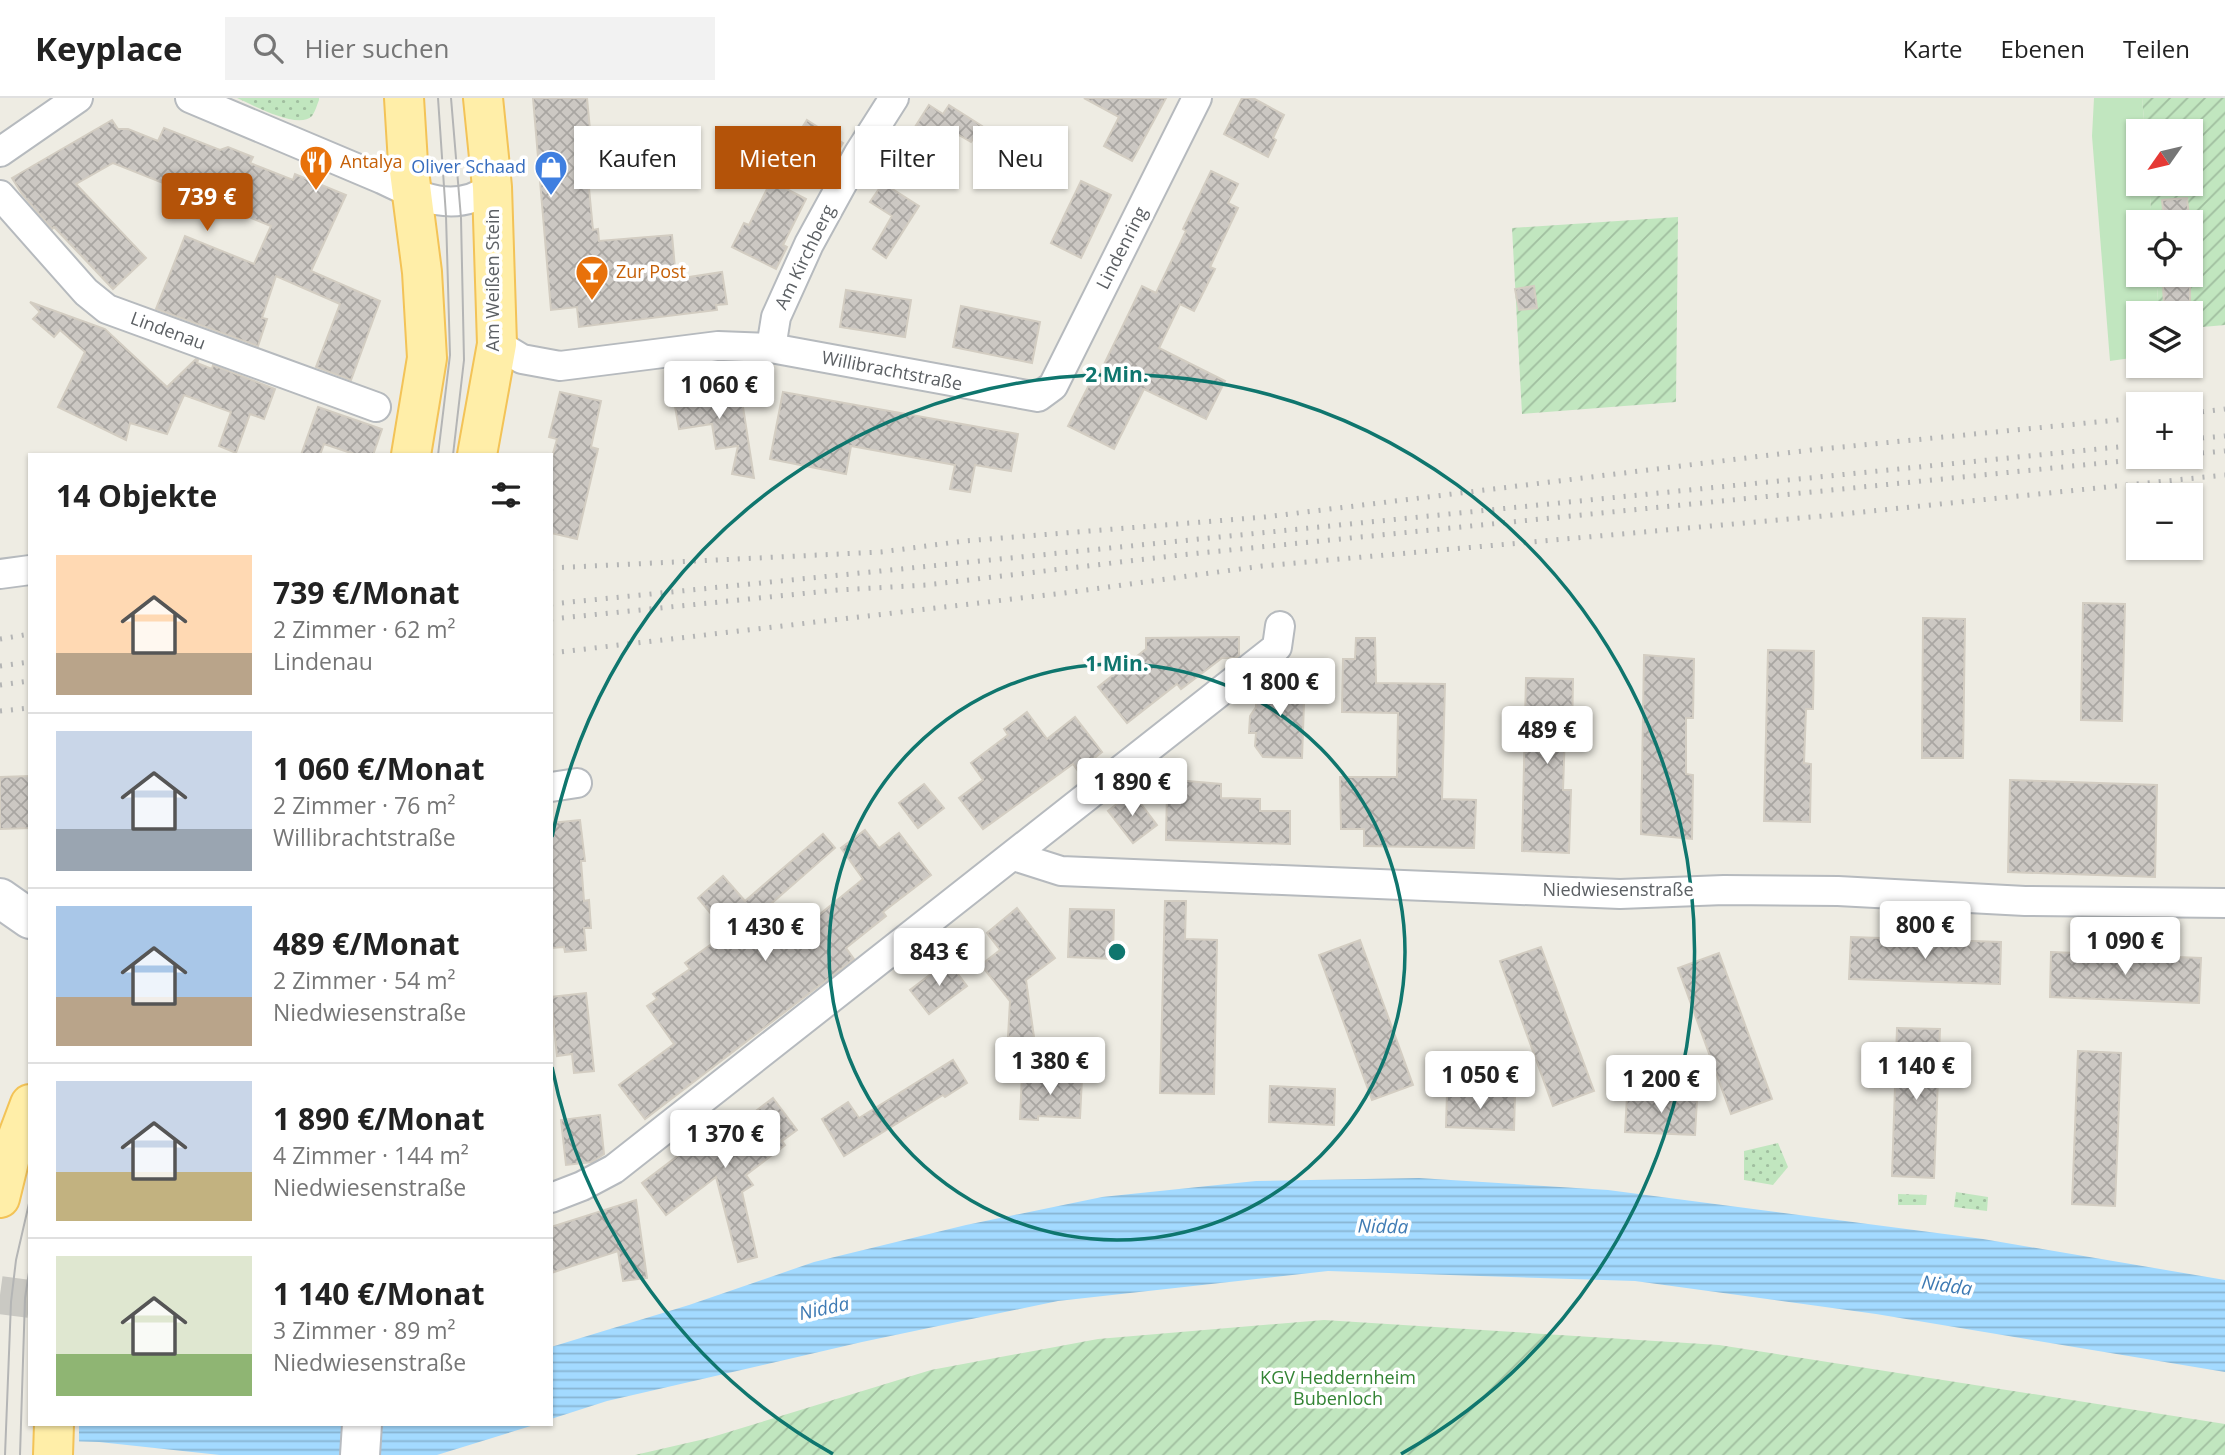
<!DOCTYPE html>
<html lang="de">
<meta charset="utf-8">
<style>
:root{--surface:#fff;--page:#f2f2f2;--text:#222;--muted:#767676;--line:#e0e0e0;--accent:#b45309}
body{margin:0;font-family:"Open Sans",sans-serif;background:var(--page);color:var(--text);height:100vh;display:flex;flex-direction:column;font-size:26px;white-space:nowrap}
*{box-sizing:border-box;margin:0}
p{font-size:23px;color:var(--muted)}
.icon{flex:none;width:38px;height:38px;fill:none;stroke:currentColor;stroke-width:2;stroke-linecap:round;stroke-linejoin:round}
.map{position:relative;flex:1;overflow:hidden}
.drawer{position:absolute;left:28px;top:355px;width:525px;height:973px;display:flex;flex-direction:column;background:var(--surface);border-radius:0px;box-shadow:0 2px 5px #0004}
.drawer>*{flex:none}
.banner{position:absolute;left:574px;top:28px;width:665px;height:63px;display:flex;gap:14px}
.needle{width:46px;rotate:236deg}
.fabs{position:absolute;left:2126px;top:21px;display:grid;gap:14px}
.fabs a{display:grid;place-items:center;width:77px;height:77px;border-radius:0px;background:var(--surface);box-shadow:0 2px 5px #0004;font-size:35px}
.price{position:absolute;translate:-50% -60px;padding:0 16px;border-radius:7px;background:#fff;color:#222;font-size:23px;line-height:46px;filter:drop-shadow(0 2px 4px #0008)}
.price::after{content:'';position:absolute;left:50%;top:42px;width:21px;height:16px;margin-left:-10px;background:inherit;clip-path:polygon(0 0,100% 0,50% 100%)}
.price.current{background:var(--accent);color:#fff}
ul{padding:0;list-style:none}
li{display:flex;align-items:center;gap:21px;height:175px;padding:0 28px}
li+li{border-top:2px solid var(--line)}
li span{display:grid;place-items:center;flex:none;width:196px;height:140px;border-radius:0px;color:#555}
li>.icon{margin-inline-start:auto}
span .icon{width:84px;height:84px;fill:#fffc;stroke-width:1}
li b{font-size:30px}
h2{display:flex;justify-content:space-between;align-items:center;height:84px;padding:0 28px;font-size:30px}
.chip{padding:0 24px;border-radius:0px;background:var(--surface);box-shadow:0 2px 5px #0004;font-size:24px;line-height:63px}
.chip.current{background:var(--accent);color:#fff}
header{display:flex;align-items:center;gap:42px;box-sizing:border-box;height:98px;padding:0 35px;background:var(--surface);border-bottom:2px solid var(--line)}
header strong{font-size:33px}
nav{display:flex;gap:38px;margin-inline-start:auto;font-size:24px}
.search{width:490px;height:63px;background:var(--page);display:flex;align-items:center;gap:18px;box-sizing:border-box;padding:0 24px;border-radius:0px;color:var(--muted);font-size:26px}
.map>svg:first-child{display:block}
.grass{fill:#c1e6bf}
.park{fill:url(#park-dots)}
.garden{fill:url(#garden-furrows)}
.water{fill:url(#water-rules)}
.pier{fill:#eeece3}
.building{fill:url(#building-cross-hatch);stroke:#d3cdc2;stroke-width:2}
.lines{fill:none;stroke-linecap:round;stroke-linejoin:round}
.secondary-tunnel{stroke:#cac9c3;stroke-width:38;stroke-dasharray:38 19;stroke-linecap:butt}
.street-casing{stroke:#b6babe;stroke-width:32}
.secondary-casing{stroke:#b7bbc0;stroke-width:42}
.primary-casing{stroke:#f3c357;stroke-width:42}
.street{stroke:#fff;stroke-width:28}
.secondary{stroke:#fff;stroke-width:38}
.primary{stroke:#ffeea8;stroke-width:38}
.tram{stroke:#b4b5b5;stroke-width:2}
.rail{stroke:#b4b5b5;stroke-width:5;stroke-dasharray:2 9;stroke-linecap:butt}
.ring{fill:none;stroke:#0f766e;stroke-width:3.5}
.labels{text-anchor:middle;stroke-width:7;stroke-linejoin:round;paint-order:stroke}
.food-label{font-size:18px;fill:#c56008;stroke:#fff;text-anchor:start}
.shop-label{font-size:18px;fill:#366cbe;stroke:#fff;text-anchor:end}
.street-label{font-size:18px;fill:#5c6064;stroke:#fff}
.park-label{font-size:18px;fill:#338434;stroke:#fff}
.water-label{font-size:19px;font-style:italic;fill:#3e7ab3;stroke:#fff}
.centre{fill:#0f766e;stroke:#fff;stroke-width:3.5}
.ring-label{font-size:21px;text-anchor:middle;font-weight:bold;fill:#0f766e;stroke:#fff;stroke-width:7;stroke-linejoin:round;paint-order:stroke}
</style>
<header>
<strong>Keyplace</strong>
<div class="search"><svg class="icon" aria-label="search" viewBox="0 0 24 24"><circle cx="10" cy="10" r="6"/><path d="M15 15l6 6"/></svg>Hier suchen</div>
<nav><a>Karte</a><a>Ebenen</a><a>Teilen</a></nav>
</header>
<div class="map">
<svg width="2225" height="1357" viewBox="0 0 2225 1357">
<defs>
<pattern id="park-dots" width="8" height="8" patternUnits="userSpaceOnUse" patternTransform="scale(1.75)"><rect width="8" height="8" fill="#c1e6bf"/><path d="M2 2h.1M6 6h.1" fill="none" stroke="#a0be9f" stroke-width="1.8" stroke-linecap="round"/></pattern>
<pattern id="garden-furrows" width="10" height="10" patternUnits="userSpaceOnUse" patternTransform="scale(1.75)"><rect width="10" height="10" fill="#c1e6bf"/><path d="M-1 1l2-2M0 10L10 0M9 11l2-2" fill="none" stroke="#a0be9f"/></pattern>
<pattern id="water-rules" width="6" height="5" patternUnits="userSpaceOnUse" patternTransform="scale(1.75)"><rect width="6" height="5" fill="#a3daff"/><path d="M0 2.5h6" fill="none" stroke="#88b4d2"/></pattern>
<pattern id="building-cross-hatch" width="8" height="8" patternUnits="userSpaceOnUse" patternTransform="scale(1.75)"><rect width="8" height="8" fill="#ccc8c3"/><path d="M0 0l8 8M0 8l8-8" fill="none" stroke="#a9a6a2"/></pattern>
</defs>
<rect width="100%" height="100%" fill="#eeece3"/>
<polygon class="grass" points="2094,0 2142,0 2145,33 2138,33 2138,86 2149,86 2152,124 2138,124 2138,177 2156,177 2159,215 2138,215 2138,259 2110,263 2092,38"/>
<g class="park">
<path d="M237 0H319V2C317 7 315 14 312 18 298 32 253 7 237 0Z"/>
<polygon points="1778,1045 1788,1069 1773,1087 1744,1082 1744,1053"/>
<polygon points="1956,1094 1988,1099 1987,1113 1954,1109"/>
<polygon points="1898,1096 1927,1097 1926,1107 1898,1107"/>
</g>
<g class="garden">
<polygon points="2142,0 2225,0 2225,227 2191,230 2191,215 2159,215 2156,177 2191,177 2191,124 2152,124 2149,86 2191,86 2191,33 2145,33"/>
<polygon points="1678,119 1676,304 1522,316 1512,130"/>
<polygon points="1324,1222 1719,1247 2225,1326 2225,1357 635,1357 709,1340 931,1272 1098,1241"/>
</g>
<g class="water">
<polygon points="1419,1080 1608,1092 1983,1141 2225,1182 2225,1274 1876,1216 1635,1183 1328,1173 1058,1203 862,1244 607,1303 551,1321 551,1249 689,1207 814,1164 966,1127 1102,1099 1256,1083"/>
<polygon points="30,1326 534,1327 437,1357 220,1357 99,1344 0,1341"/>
</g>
<polygon class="pier" points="0,1255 30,1257 30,1326 79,1327 79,1347 0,1345"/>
<g class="building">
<polygon points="533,0 587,0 591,42 616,40 620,77 588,80 593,132 598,131 599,143 672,137 676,181 722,174 727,206 716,207 717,212 579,229 577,209 551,212"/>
<polygon points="1084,0 1166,0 1132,63 1104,48 1119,19"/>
<polygon points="1242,0 1253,0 1284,17 1273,40 1276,42 1268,59 1224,36"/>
<polygon points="929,7 943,16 949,7 982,28 971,44 959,37 936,74 901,51"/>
<polygon points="112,22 118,31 128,31 158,43 164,30 220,52 228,49 253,59 250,65 293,82 295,76 346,97 311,173 380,203 351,282 316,269 340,206 276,178 262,220 267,221 258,248 156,211 185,138 254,166 271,128 113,65 76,86 146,160 113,191 54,129 52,131 22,96 12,80"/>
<polygon points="807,22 843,45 824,75 788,52"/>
<polygon points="1211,73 1238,86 1228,105 1238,110 1210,169 1215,171 1194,213 1180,206 1159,250 1225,283 1206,321 1144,291 1114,351 1068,328 1092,281 1096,283 1142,188 1156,195 1186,133 1183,131"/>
<polygon points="771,83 806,101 783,147 787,149 776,171 732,149 744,125 749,127"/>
<polygon points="1081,83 1111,97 1081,160 1051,145"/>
<polygon points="883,85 919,108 886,160 873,151 892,118 870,104"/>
<polygon points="2187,100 2189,119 2164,121 2162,102"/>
<polygon points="2163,185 2190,185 2190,208 2164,209"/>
<polygon points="1534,188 1537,210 1519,212 1515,191"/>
<polygon points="846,192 911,202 905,239 840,229"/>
<polygon points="30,204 105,231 167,289 196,261 198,262 197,265 212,271 213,267 275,291 264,321 250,316 236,355 219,348 231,314 184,297 167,336 130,325 126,342 58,309 85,254 60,232 54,239 33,221 40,214"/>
<polygon points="961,208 1040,224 1032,265 953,249"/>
<polygon points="739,286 743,309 754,380 732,376 738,348 716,351 712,326 679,331 673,297"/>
<polygon points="560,294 601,303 591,349 598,351 577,441 551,435 551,363 557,341 549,339"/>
<polygon points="783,294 1018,336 1011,373 975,367 970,394 950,391 955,367 851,348 846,376 770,361"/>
<polygon points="318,309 382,331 373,357 357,357 324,346 320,357 301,357"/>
<polygon points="2083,505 2125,506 2122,623 2081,622"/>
<polygon points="1923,520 1965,521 1963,660 1922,660"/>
<polygon points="1239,539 1239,558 1236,560 1222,560 1181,591 1177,586 1127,625 1098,589 1146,551 1146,540"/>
<polygon points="1356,540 1375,540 1376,585 1445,586 1442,701 1476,702 1474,750 1364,748 1364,731 1341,731 1340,679 1397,679 1398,615 1342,614 1343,561 1355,561"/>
<polygon points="1768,552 1814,553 1813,611 1806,611 1804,665 1811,666 1810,724 1764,723"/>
<polygon points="1644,557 1694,561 1693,620 1686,620 1686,676 1693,677 1692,741 1641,736"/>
<polygon points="1276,577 1305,578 1302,660 1263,659 1255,648 1256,635 1249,635 1250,618 1256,609 1256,600"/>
<polygon points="1526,580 1573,581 1572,634 1565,634 1563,692 1571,692 1569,755 1522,753"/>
<polygon points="1027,614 1047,641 1075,619 1102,654 1078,673 1073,666 983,731 959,700 983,682 971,665 1008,637 1004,631"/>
<polygon points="30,678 30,730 0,731 0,679"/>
<polygon points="1176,682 1221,686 1221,700 1260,701 1260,713 1290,713 1290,746 1166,742 1167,692 1176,692"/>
<polygon points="2010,682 2157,687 2155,779 2008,774"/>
<polygon points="924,686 944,710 918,730 899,705"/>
<polygon points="1132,694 1157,727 1133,745 1108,713"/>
<polygon points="580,722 585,763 581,763 584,803 589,802 591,830 584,830 586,852 565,854 564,849 551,850 551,725"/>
<polygon points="865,732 879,750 899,735 931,777 883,814 886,818 846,850 854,861 645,1021 619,987 674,946 647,908 657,901 653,896 690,871 685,865 727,835 698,800 723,778 745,803 823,736 835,750 757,818 782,847 863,781 841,750"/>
<polygon points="1165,803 1186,803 1185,841 1217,842 1214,996 1160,995"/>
<polygon points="1017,810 1055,860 1026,882 1034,939 1033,953 1011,951 1012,939 1008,939 1010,903 981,867 1000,852 987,835"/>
<polygon points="1070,811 1114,812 1113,861 1068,859"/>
<polygon points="1851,839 2001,844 2000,886 1849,881"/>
<polygon points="1360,842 1413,987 1372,1002 1319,857"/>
<polygon points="1541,849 1594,993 1553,1008 1500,863"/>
<polygon points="2051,854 2201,860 2199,905 2050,899"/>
<polygon points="1719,855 1772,1001 1731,1016 1678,870"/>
<polygon points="948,863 967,888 929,916 910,892"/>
<polygon points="586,895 594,973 574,975 572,956 557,958 551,899"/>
<polygon points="1897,930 1940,931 1934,1080 1892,1078"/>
<polygon points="2078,953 2121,955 2115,1108 2072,1106"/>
<polygon points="953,962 967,985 945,999 943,997 844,1058 822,1021 848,1004 859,1020"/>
<polygon points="1022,977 1082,980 1080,1020 1038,1018 1038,1022 1020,1021"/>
<polygon points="1270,988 1335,991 1334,1027 1269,1024"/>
<polygon points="1447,994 1515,997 1514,1032 1446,1029"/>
<polygon points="1627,998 1697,1001 1695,1037 1625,1034"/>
<polygon points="773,1000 797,1032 782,1043 785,1047 746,1077 753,1087 742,1094 757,1159 738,1164 716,1079 666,1117 642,1085 704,1038 707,1050"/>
<polygon points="600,1017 604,1056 592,1064 566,1067 561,1022"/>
<polygon points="636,1102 647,1180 623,1183 618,1153 551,1175 551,1129"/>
</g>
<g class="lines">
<polyline class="secondary-tunnel" points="0,1197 30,1201"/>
<defs>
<g id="street">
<path d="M190 0 382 81C419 99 456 117 492 89"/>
<polyline points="0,54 78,0"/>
<polyline points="0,97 86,194 107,211 376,309"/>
<polyline points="497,246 522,261 560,268 718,248 771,250 1038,299 1053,288 1197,0"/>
<polyline points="771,250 776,219 809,146 859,55 894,0"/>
<polyline points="0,476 30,472"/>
<polyline points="551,689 577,685"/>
<polyline points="1014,758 1061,773 1620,796 1724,792 1838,793 2025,803 2225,805"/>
<polyline points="551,1100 582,1088 614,1071 1277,549 1280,528"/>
</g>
<g id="secondary">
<polyline points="0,800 30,821"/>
<polyline points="360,1357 362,1326"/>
</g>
<g id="primary">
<polyline points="404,0 408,65 422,174 427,260 411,357"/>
<polyline points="477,357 497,246 492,89 483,0"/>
<polyline points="0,1100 10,1059 30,1006"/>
<polyline points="53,1357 54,1326"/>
</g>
</defs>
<use href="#street" class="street-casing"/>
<use href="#secondary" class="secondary-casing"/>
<use href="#primary" class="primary-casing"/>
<use href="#street" class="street"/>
<use href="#secondary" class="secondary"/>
<use href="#primary" class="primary"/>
<g class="tram">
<polyline points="438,0 446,118 450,257 438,357"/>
<polyline points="451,0 461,120 464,262 453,357"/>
<polyline points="5,1357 11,1204 16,1162 30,1101"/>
<polyline points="20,1357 25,1200 30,1168"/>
</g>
<g class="rail">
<polyline points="2191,315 2225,311"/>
<polyline points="2191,341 2225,338"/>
<polyline points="2191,356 2225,353"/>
<polyline points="551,470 881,454 964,443 1265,419 1811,352 2138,320"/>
<polyline points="551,506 2138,347"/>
<polyline points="551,521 838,492 926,487 1180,457 2163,359"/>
<polyline points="0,541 30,536"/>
<polyline points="551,555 1064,495 1262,468 1823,418 2225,377"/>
<polyline points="0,568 30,564"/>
<polyline points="0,587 30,583"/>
<polyline points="0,613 30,610"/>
</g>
</g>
<g class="ring">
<circle cx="1117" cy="854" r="288"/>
<path d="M833 1356A577 577 0 0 1 552 969M552 739A577 577 0 1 1 1401 1356"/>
</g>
<defs>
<symbol id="restaurant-pin" viewBox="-11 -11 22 30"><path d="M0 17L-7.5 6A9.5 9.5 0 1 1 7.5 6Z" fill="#e8710a" stroke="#fff"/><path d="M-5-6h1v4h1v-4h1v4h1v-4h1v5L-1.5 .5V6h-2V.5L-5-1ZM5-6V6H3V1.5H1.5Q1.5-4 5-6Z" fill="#fff"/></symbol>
<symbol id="shop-pin" viewBox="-11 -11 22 30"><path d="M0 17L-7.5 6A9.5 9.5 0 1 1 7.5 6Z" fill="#3f7fe0" stroke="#fff"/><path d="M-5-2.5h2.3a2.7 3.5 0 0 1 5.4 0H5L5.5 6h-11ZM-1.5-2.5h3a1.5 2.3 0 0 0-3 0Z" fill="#fff"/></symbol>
<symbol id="bar-pin" viewBox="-11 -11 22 30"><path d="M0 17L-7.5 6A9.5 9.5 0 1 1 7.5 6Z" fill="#e8710a" stroke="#fff"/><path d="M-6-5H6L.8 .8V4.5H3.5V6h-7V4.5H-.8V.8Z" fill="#fff"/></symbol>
</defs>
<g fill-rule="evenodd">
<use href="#restaurant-pin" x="297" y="45" width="38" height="52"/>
<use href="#shop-pin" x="532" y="50" width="38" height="52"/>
<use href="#bar-pin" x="573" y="155" width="38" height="52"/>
</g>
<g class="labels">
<g class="food-label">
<text x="340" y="70">Antalya</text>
<text x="616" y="180">Zur Post</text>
</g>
<g class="shop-label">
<text x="526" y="75">Oliver Schaad</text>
</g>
<g class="street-label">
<text transform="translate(1122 150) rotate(-63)" y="6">Lindenring</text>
<text transform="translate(805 159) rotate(-64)" y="6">Am Kirchberg</text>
<text transform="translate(493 182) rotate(-90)" y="6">Am Weißen Stein</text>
<text transform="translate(168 233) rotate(20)" y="6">Lindenau</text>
<text transform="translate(892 273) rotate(11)" y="6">Willibrachtstraße</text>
<text x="1618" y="798">Niedwiesenstraße</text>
</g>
<g class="park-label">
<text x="1338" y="1286">KGV Heddernheim<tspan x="1338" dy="21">Bubenloch</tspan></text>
</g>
<g class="water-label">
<text transform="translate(1383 1128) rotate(1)" y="7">Nidda</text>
<text transform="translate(1947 1187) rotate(8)" y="7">Nidda</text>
<text transform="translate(824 1210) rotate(-12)" y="7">Nidda</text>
</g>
</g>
<circle cx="1117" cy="854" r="10" class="centre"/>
<g class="ring-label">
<text x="1117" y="284">2 Min.</text>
<text x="1117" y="573">1 Min.</text>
</g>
</svg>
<div class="fabs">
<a><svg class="needle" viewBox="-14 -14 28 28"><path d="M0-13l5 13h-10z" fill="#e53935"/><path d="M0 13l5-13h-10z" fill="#767676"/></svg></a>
<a><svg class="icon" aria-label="locate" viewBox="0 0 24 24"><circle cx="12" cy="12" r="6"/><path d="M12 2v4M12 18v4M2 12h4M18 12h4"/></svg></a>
<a><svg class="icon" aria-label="layers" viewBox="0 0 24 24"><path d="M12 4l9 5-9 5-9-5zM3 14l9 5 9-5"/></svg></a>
<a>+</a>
<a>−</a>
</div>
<b class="price current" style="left:207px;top:135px">739 €</b>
<b class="price" style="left:719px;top:323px">1 060 €</b>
<b class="price" style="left:1280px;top:620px">1 800 €</b>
<b class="price" style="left:1547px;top:668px">489 €</b>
<b class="price" style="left:1132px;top:720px">1 890 €</b>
<b class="price" style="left:1925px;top:863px">800 €</b>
<b class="price" style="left:765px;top:865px">1 430 €</b>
<b class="price" style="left:2125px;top:879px">1 090 €</b>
<b class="price" style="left:939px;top:890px">843 €</b>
<b class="price" style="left:1050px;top:999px">1 380 €</b>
<b class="price" style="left:1916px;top:1004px">1 140 €</b>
<b class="price" style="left:1480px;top:1013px">1 050 €</b>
<b class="price" style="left:1661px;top:1017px">1 200 €</b>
<b class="price" style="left:725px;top:1072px">1 370 €</b>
<div class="banner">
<a class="chip">Kaufen</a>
<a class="chip current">Mieten</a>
<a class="chip">Filter</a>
<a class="chip">Neu</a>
</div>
<section class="drawer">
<h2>14 Objekte<svg class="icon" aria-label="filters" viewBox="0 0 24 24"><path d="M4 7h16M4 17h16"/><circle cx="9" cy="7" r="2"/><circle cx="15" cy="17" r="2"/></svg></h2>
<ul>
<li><span style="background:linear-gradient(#ffd9b3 70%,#b9a48a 0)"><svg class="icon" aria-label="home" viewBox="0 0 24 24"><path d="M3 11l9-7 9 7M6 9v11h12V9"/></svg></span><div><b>739 €/Monat</b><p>2 Zimmer · 62 m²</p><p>Lindenau</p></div></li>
<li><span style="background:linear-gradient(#c9d6e8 70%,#9aa5b1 0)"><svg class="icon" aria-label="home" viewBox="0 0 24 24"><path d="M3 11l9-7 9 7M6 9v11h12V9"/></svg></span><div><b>1 060 €/Monat</b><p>2 Zimmer · 76 m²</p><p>Willibrachtstraße</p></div></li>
<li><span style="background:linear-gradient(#a9c7e8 65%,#b9a48a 0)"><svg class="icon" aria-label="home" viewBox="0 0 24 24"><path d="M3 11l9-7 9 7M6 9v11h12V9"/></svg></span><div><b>489 €/Monat</b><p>2 Zimmer · 54 m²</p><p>Niedwiesenstraße</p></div></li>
<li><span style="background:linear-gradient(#c9d6e8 65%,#c2b280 0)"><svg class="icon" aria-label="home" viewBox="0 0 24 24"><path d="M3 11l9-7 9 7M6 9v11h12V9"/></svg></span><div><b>1 890 €/Monat</b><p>4 Zimmer · 144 m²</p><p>Niedwiesenstraße</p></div></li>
<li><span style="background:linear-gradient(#dfe7d0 70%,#8fb573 0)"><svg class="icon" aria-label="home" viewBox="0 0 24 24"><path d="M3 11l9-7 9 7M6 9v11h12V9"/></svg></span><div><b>1 140 €/Monat</b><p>3 Zimmer · 89 m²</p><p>Niedwiesenstraße</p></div></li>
</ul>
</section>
</div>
